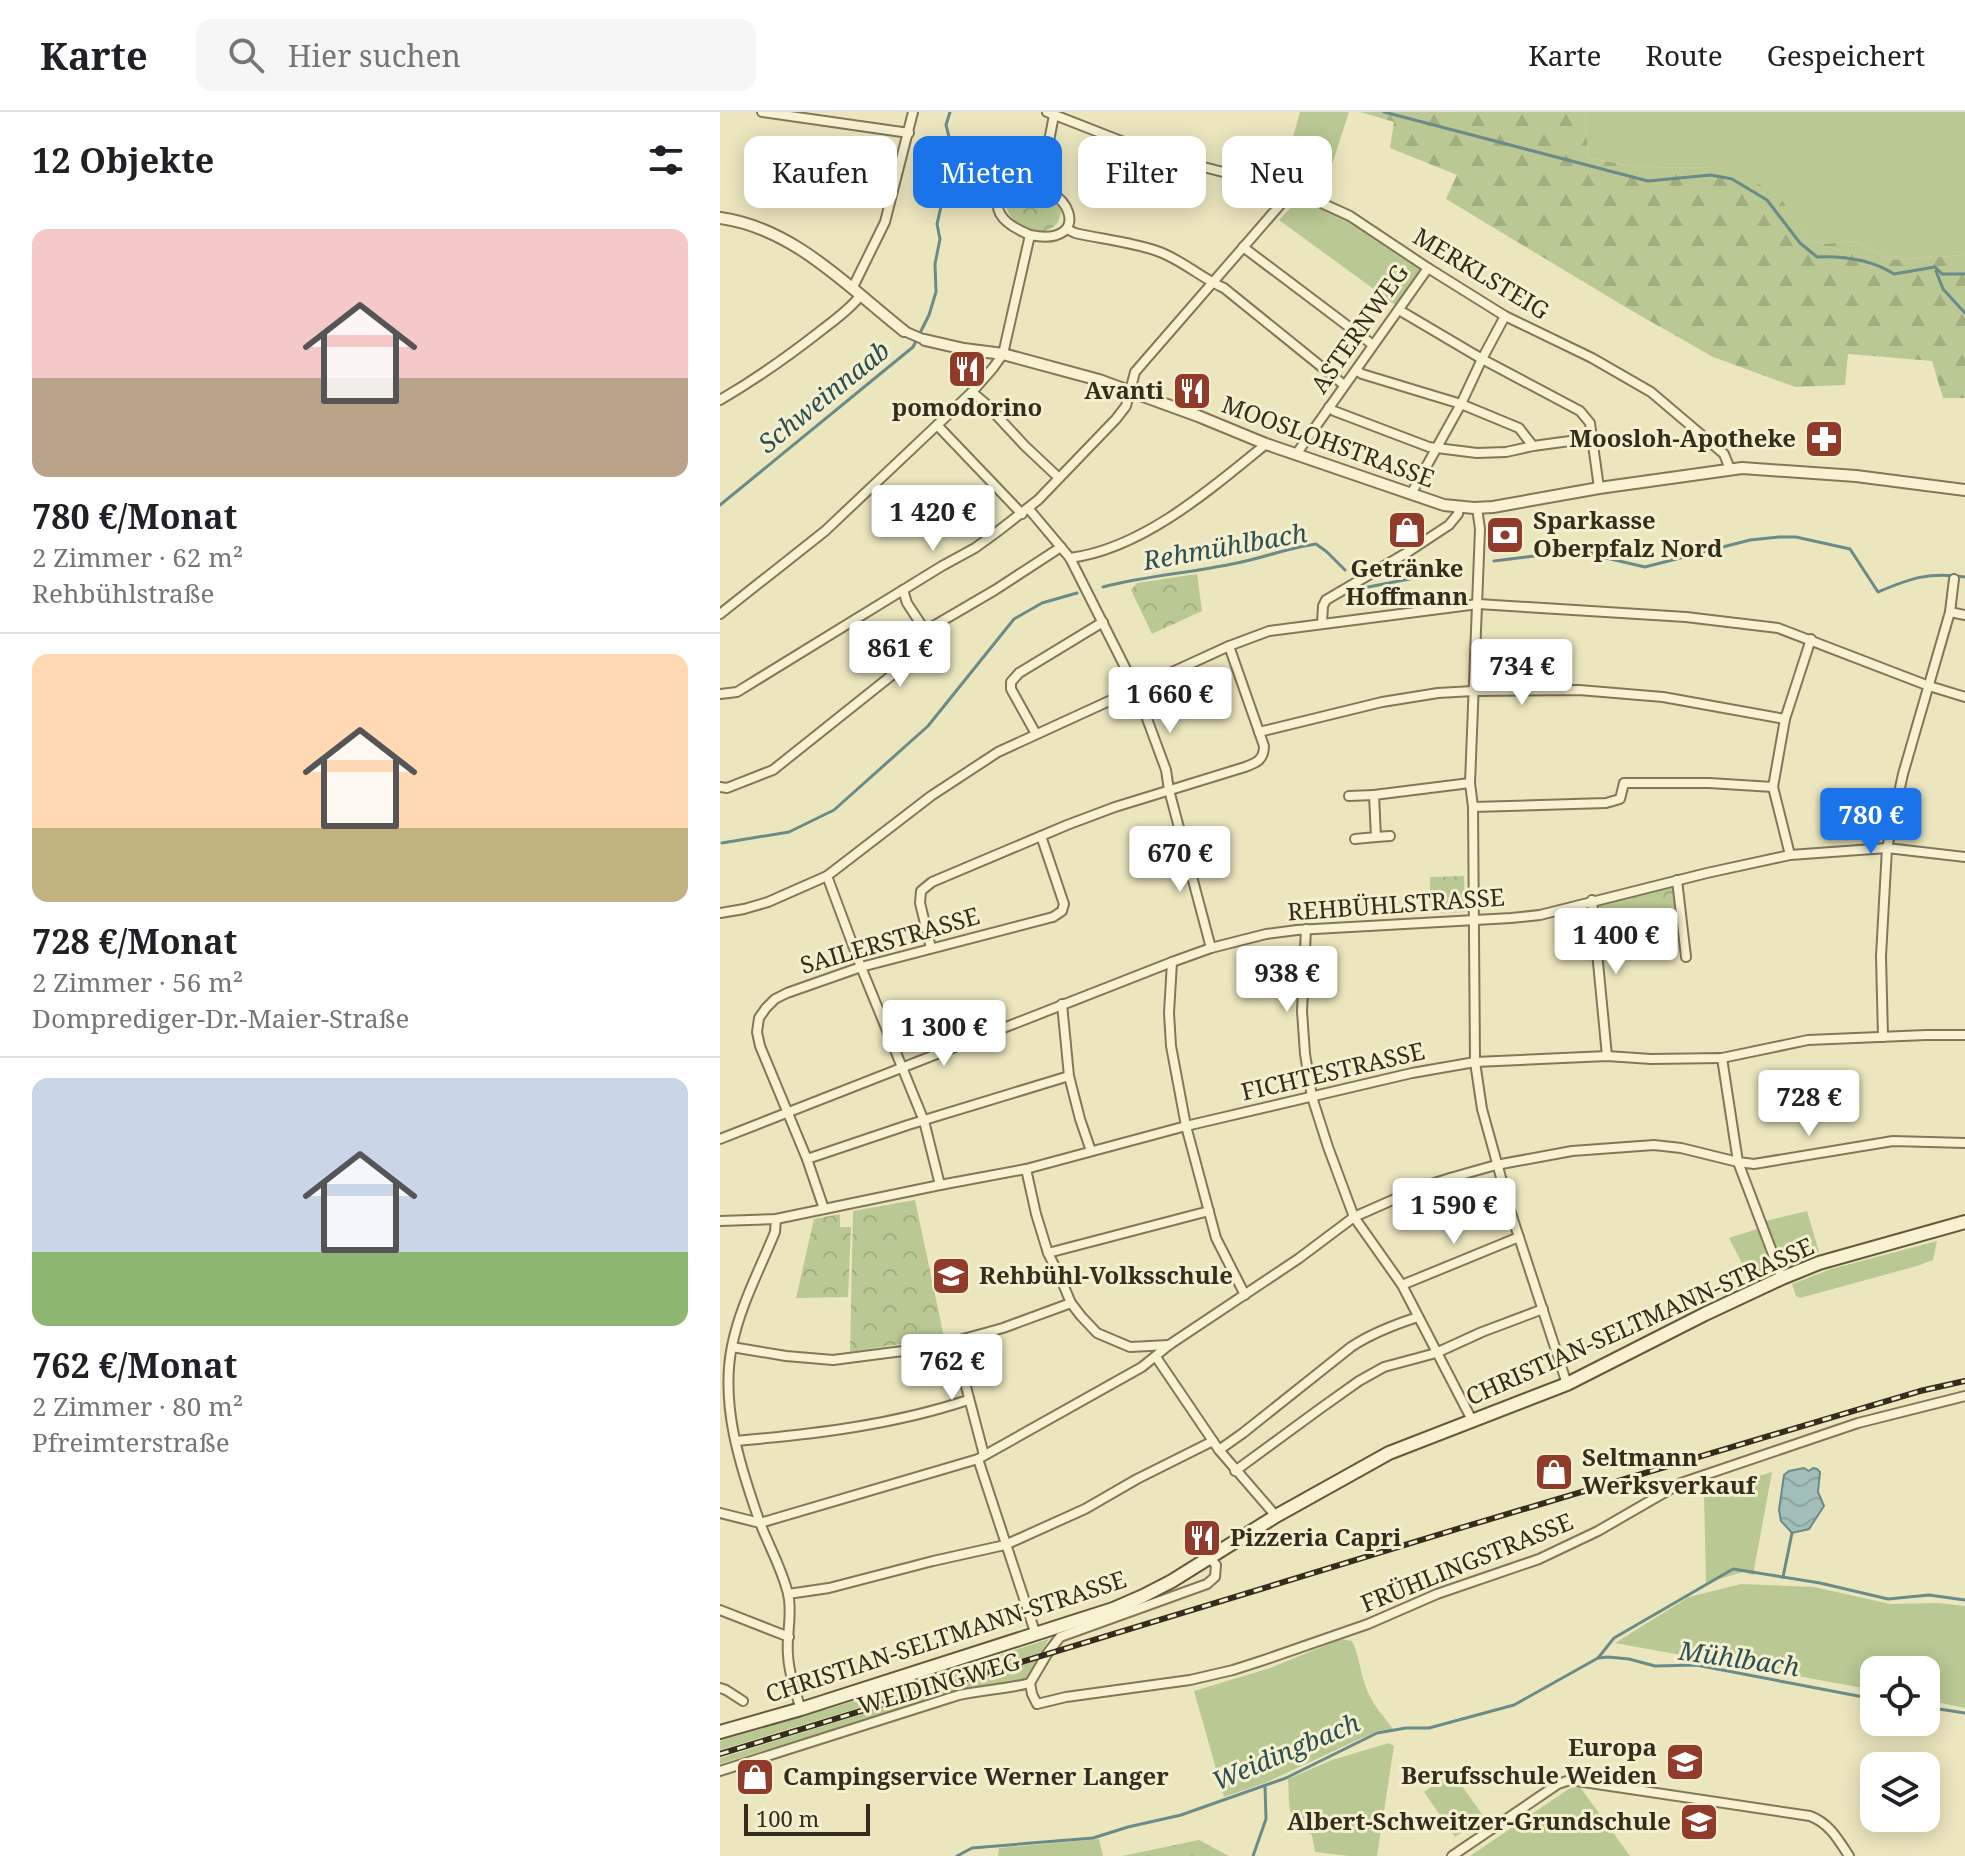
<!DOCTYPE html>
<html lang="de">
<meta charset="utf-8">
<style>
:root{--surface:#fff;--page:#f6f6f6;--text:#202124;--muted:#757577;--line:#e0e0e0;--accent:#1a73e8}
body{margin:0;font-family:"Noto Serif",serif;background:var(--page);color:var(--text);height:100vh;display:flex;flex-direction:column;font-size:30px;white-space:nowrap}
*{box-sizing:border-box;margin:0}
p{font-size:26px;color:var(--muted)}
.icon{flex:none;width:44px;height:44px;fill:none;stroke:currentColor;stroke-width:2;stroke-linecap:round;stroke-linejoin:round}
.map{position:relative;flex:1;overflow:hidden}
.panel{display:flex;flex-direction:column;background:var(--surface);width:720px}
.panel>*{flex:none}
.top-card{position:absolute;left:24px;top:24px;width:760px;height:72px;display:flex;gap:16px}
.tools{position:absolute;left:1140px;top:1544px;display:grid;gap:16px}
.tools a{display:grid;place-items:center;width:80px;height:80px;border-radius:16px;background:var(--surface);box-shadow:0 4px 20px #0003;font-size:40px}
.scale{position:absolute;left:24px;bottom:20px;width:126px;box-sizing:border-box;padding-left:8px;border:4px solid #342c1c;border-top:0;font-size:22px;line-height:28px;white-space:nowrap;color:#342c1c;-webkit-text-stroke:6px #f4efcf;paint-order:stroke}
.price{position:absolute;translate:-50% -68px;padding:0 18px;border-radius:8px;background:#fff;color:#222;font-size:26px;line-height:52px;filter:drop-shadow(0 2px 4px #0008)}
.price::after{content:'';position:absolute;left:50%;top:48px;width:24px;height:18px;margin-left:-12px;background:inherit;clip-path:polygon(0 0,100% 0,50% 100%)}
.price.current{background:var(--accent);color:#fff}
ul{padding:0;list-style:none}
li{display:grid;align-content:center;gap:16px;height:424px;padding:0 32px}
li+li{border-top:2px solid var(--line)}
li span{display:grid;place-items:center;height:248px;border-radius:16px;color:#555}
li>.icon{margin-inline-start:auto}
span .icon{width:144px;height:144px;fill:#fffc;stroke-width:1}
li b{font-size:34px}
h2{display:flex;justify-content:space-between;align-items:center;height:96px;padding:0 32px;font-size:34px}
.tag{padding:0 28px;border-radius:16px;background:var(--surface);box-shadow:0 4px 20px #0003;font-size:28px;line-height:72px}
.tag.current{background:var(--accent);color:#fff}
header{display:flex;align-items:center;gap:48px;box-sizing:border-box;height:112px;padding:0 40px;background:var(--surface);border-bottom:2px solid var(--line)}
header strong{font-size:38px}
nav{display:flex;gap:44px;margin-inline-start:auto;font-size:28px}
.search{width:560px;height:72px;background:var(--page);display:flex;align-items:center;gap:20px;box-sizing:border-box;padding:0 28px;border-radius:16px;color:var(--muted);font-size:30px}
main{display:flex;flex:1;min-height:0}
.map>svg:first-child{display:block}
.green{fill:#bac994}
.forest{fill:url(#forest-firs)}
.park{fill:url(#park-crowns)}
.water{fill:url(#water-waves);stroke:#6a8b88;stroke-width:2}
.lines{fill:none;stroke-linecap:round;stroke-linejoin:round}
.stream{stroke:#6a8b88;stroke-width:3}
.minor-casing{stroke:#847758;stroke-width:12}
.tertiary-casing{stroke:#847758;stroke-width:14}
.secondary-casing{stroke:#66583c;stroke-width:16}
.minor{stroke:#f7f2d2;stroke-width:8}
.tertiary{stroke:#f7f2d2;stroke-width:10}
.secondary{stroke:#f7f2d2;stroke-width:12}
.rail-casing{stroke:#342c1c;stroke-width:6}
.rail{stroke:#f4efcf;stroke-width:3;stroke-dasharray:9;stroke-linecap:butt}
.labels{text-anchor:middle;stroke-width:6;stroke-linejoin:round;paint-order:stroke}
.street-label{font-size:24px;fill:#342c1c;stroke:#f4efcf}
.poi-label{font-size:24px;font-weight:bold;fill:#342c1c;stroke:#f4efcf;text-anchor:start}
.water-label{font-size:26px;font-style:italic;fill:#2c4f53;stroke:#f4efcf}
</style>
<header>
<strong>Karte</strong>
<div class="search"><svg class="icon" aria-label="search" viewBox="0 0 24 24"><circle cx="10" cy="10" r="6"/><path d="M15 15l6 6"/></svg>Hier suchen</div>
<nav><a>Karte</a><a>Route</a><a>Gespeichert</a></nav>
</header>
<main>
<section class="panel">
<h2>12 Objekte<svg class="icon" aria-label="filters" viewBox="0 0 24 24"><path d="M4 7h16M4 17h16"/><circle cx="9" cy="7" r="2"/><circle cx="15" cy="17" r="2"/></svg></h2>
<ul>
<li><span style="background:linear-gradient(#f6c9c9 60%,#b9a48a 0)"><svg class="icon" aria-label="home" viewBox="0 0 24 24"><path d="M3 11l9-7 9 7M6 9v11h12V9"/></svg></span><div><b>780 €/Monat</b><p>2 Zimmer · 62 m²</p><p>Rehbühlstraße</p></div></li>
<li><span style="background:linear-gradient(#ffd9b3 70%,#c2b280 0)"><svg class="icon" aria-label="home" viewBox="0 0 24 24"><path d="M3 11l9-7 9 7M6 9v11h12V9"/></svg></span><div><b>728 €/Monat</b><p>2 Zimmer · 56 m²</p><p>Domprediger-Dr.-Maier-Straße</p></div></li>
<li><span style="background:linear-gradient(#c9d6e8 70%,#8fb573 0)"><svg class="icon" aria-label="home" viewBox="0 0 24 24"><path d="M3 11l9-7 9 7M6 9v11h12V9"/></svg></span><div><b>762 €/Monat</b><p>2 Zimmer · 80 m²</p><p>Pfreimterstraße</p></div></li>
</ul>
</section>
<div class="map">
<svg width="1245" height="1744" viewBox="0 0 1245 1744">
<defs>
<pattern id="forest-firs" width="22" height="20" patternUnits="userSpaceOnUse" patternTransform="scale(2)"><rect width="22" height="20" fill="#bac994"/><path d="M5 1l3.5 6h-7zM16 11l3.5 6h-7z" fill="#a0ad7f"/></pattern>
<pattern id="park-crowns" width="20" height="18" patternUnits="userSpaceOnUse" patternTransform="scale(2)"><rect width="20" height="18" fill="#bac994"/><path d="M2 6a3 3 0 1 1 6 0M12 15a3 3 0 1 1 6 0" fill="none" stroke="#a0ad7f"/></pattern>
<pattern id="water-waves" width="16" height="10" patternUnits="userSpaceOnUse" patternTransform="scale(2)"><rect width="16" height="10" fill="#a2beba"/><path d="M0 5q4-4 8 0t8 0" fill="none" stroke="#8ca39f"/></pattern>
</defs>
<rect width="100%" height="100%" fill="#ece6bf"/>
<g class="green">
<polygon points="580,0 629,0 602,83 580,73 561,67"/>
<polygon points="865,0 1245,0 1245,143 1171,148 1133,129 1104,132 1090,129 1058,84 1000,55 923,56 868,46"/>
<path d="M577 89C616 93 670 135 701 158L677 194 559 108Z"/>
<polygon points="1087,1099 1099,1140 1068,1152 1060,1146 1046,1109"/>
<polygon points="1037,1117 1052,1156 1051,1159 1031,1169 1009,1126"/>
<polygon points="1217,1129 1213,1148 1197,1154 1080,1186 1076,1184 1072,1172 1111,1157"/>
<polygon points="1052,1360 1033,1463 1023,1460 986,1471 984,1381"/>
<polygon points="1021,1472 1094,1475 1170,1492 1218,1491 1245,1494 1245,1596 1206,1588 1206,1558 1154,1558 1154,1578 895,1531 969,1485"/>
<polygon points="329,1527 320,1541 0,1638 0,1629 177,1576"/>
<path d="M621 1527 632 1529C639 1542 640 1559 645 1573 651 1591 662 1602 673 1617L657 1619 545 1671 504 1685 474 1579 550 1556Z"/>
<polygon points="320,1547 310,1563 302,1570 237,1579 0,1652 0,1646"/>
<path d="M669 1631 674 1634 657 1744H629L595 1740 592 1723C565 1708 570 1696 568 1667L612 1648Z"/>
<polygon points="732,1660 764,1705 735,1725 704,1680"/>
<polygon points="860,1675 910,1744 750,1744 850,1676"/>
<polygon points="379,1727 383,1744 278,1744 279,1736"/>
</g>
<g class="forest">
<polygon points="640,0 865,0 868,46 923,56 1000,55 1030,67 1059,84 1090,129 1104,132 1133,129 1171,148 1245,143 1245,286 1223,286 1212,249 1128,242 1125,273 1075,275 993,245 907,196 726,87 737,63 670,36 674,10"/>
<polygon points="479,1728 509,1744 402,1744"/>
</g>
<g class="park">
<path d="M302 80C317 80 334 85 341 100 337 134 284 119 286 87L290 84Z"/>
<polygon points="477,462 482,499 432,522 411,478 417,471"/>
<polygon points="744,764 745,800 711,801 710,765"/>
<polygon points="954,773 958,800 880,815 876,791"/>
<polygon points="195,1088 224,1225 130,1240 133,1099"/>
<polygon points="120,1102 120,1115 131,1115 128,1185 76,1186 94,1107"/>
</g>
<polygon class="water" points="1084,1356 1089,1359 1093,1356 1097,1357 1100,1360 1098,1380 1104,1394 1089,1417 1072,1421 1061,1409 1059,1398 1064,1363 1069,1359"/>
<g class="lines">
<g class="stream">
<path d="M664 0 928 69 991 63 1012 67 1047 88 1080 131 1097 145C1124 144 1150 147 1174 162L1215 155 1222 162H1245"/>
<polyline points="1216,159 1223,177 1245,201"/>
<polyline points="0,393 193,235 209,203 216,180 215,152 220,127 217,112 225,77 223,69 225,63 224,35 229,25 226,13 230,0"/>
<path d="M774 449 815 444 852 434 882 445 925 455 1030 428 1059 425H1076L1130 437 1158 480C1191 466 1208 460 1245 465"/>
<path d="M383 475C425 464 469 461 512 452 540 447 567 436 596 432L607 440 625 458"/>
<polyline points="643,476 715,462"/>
<polyline points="2,731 69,720 114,698 208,614 294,507 322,491 357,481"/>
<polyline points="1063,1465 1072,1421"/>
<polyline points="878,1546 888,1545 909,1547 935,1554 976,1553 1154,1587"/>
<polyline points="1206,1595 1245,1601"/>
<polyline points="237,1744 252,1736 373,1726 408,1715 461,1703 566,1666 657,1621 686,1616 709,1616 794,1593 878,1546 894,1526 1013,1457 1100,1471 1168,1487 1209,1483 1245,1488"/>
<polyline points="533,1744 546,1707 545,1674"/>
</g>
<defs>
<g id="minor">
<polyline points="42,0 189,21"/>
<polyline points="327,0 437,43 573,78 630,104 708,156 785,204 872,246 931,280 1004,342 1010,357"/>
<polyline points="320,76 334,3"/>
<path d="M347 117 355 121C381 127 411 130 437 139 461 147 481 166 504 176L624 273"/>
<polyline points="523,135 653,233"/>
<polyline points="132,177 165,110 193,0"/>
<polyline points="679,198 762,247 860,299 870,311 879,376"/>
<polyline points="184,219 205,228"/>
<polyline points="636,258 642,262 741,292 799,316 813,334"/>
<polyline points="252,280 265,291 305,334 339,366"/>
<path d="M0 288C36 267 70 243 103 217 116 207 130 197 140 184"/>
<polyline points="609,295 614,299 709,335 757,341 786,340 813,334 872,326"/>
<polyline points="217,313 302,402"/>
<polyline points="577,341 708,156"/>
<polyline points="691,382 741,292 762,247 785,204"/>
<polyline points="308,396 350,446 416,577 446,658 449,678 491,836"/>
<polyline points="757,396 760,417 750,671 753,695 755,950 762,997 790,1098 847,1272"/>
<path d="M350 446C422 437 491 377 546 332"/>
<polyline points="183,478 187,491 210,526"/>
<polyline points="1230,500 1245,503"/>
<path d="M0 502 105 419 252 280 273 256 283 242 310 123C375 136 352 67 296 74 287 75 280 80 278 89 275 107 296 117 310 123"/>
<polyline points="602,511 603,494 606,488 688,440 729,413 738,402 739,394"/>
<polyline points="0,582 17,580 222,454 255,436 277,420 318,388 396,307 406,294 415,260 573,78"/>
<polyline points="539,620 662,590 718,581 753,579 859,578 943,585 1065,607"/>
<polyline points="316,622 291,577 291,570 299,561 383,510"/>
<polyline points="0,675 7,676 53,658 211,532 210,516 275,478 341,435"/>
<polyline points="629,684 654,683"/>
<polyline points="753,695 886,691 900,687 904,671 989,671 1053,675"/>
<polyline points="656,725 670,724"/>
<polyline points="635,727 656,725 654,683 750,671"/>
<polyline points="1070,743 1053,675 1065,607 1091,527"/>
<polyline points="107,764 141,855 204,1009 220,1073"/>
<polyline points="957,768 966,845"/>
<polyline points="872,788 887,944"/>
<polyline points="0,801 24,797 48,790 107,764 211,684 278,640 509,534 549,519 758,492 966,505 1058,516 1209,574 1245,585"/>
<polyline points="586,817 582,899 585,942 592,985 608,1035 634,1105 682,1173 753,1310"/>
<path d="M211 836 200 791 201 779 212 770 347 713 395 695 525 655C536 651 544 648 544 634L509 534"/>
<polyline points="452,850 449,901 451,934 466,1014 496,1126 525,1183"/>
<polyline points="342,892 349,964 360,1007 371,1039"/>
<polyline points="1163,925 1161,844 1167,736 1183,662 1230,500 1234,467"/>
<polyline points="1002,946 1018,1050 1062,1166"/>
<polyline points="0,1027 452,850 491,836 546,822 577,818 791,806 820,803 987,761 1070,743 1167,736 1245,745"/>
<polyline points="87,1047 188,1013 349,964"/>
<polyline points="306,1057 316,1102 328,1141 340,1165 351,1191 361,1204 377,1221 410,1235 449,1233"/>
<polyline points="104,1097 87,1047 40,934 37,920 39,906 46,896 55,887 67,881 141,855 333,805 342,799 344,792 321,724"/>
<path d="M56 1107 55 1120C40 1157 20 1194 12 1234 0 1292 20 1354 39 1408 48 1433 62 1456 68 1482 73 1502 66 1523 68 1543 69 1561 75 1580 81 1597"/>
<polyline points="0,1109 56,1107 220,1073 306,1057 466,1014 692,961 755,950 887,944 931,947 1002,946 1088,928 1206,923 1245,923"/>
<polyline points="328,1141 489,1099"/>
<polyline points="682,1173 799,1125"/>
<polyline points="234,1229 264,1343"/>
<polyline points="12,1235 66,1244 113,1248 214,1235 283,1216 351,1191"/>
<polyline points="436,1245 499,1338 556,1404"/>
<path d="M16 1329C95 1322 173 1313 248 1288"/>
<path d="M499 1338 523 1321 631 1235C652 1221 673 1213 698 1205"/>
<polyline points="258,1347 316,1523"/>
<polyline points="515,1359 601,1296 639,1269 664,1255 716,1241 762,1220 823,1197"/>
<polyline points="0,1401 40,1411 258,1347 422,1255 449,1233 578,1147 634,1105 702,1075 730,1066 776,1053 852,1039 934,1033 961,1036 1018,1050 1034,1052 1173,1029 1245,1031"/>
<polyline points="68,1482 109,1476 213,1449 285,1433 365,1397 417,1367 493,1329"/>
<polyline points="0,1498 69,1525"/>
<polyline points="310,1571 312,1582 317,1592 346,1585 470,1568 513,1558 544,1548 648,1512 717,1482 819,1447 878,1419 961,1371 1138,1311 1245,1284"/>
<polyline points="0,1576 6,1578 23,1589"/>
<path d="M0 1659 239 1583C262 1578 287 1577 310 1571L327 1542 340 1525 487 1472 495 1465 496 1453 489 1445"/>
<path d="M732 1744 838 1672 850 1668 1090 1704C1109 1711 1118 1727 1129 1744"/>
</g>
<g id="tertiary">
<path d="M0 106C74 116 128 175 184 219"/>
<polyline points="205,228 244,237 283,242 379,268 478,304 546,332 724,393 754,396 773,395 879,376 1022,356 1136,364 1245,378"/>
</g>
<polyline id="secondary" points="0,1620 81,1597 393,1497 423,1484 452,1469 556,1404 669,1341 847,1272 985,1202 1062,1166 1099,1151 1245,1110"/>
</defs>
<use href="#minor" class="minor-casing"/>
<use href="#tertiary" class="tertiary-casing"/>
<use href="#secondary" class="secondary-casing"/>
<use href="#minor" class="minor"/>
<use href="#tertiary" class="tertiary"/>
<use href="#secondary" class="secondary"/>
<defs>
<polyline id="rail" points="0,1642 747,1414 1200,1279 1245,1269"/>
</defs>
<use href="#rail" class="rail-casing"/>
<use href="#rail" class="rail"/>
</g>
<defs>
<symbol id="restaurant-square" viewBox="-11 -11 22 22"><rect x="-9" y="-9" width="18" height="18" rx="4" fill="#913b2a" stroke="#f4efcf"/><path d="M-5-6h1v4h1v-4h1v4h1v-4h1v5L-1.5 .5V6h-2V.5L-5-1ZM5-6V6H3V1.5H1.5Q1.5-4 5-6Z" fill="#fff"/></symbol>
<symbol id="pharmacy-square" viewBox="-11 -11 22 22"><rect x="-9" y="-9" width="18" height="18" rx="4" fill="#913b2a" stroke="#f4efcf"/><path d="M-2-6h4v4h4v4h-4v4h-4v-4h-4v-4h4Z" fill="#fff"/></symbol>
<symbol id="shop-square" viewBox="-11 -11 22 22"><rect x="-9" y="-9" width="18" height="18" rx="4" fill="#913b2a" stroke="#f4efcf"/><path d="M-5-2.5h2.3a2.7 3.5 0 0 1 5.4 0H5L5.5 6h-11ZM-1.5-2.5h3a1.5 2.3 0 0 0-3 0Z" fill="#fff"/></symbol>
<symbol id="bank-square" viewBox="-11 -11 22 22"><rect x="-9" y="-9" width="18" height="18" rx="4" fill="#913b2a" stroke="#f4efcf"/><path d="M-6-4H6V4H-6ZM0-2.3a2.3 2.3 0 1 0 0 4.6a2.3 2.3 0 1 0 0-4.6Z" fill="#fff"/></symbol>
<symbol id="school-square" viewBox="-11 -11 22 22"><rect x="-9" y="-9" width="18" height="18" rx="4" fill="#913b2a" stroke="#f4efcf"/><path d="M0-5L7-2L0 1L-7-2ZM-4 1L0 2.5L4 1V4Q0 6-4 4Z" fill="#fff"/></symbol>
</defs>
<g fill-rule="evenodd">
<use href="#restaurant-square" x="225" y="235" width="44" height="44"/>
<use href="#restaurant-square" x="450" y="257" width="44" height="44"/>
<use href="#pharmacy-square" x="1082" y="305" width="44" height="44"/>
<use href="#shop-square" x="665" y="396" width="44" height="44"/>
<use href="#bank-square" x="763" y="401" width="44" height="44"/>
<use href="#school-square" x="209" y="1142" width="44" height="44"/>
<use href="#shop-square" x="812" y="1338" width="44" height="44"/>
<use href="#restaurant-square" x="460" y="1404" width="44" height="44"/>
<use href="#school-square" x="943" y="1628" width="44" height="44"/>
<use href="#shop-square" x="13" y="1643" width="44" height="44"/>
<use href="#school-square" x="957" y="1688" width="44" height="44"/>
</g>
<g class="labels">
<g class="street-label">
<text transform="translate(761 162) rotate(31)" y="8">MERKLSTEIG</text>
<text transform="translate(640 217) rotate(-55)" y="8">ASTERNWEG</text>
<text transform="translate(608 330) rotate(20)" y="8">MOOSLOHSTRASSE</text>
<text transform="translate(676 793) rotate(-4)" y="8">REHBÜHLSTRASSE</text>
<text transform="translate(170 829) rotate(-16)" y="8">SAILERSTRASSE</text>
<text transform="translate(613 960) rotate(-13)" y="8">FICHTESTRASSE</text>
<text transform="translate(920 1210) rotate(-24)" y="8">CHRISTIAN-SELTMANN-STRASSE</text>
<text transform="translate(747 1451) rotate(-22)" y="8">FRÜHLINGSTRASSE</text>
<text transform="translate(226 1525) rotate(-18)" y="8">CHRISTIAN-SELTMANN-STRASSE</text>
<text transform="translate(219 1572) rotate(-16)" y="8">WEIDINGWEG</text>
</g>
<g class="poi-label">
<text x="444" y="287" text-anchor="end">Avanti</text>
<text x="247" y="304" text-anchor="middle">pomodorino</text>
<text x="1076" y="335" text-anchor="end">Moosloh-Apotheke</text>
<text x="813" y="417">Sparkasse<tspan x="813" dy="28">Oberpfalz Nord</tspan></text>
<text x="687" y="465" text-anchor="middle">Getränke<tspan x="687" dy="28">Hoffmann</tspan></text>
<text x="259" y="1172">Rehbühl-Volksschule</text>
<text x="862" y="1354">Seltmann<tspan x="862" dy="28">Werksverkauf</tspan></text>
<text x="510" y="1434">Pizzeria Capri</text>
<text x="937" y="1644" text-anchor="end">Europa<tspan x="937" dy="28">Berufsschule Weiden</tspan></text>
<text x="63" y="1673">Campingservice Werner Langer</text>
<text x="951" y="1718" text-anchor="end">Albert-Schweitzer-Grundschule</text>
</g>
<g class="water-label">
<text transform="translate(104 285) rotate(-39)" y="9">Schweinnaab</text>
<text transform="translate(505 435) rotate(-10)" y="9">Rehmühlbach</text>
<text transform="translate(1019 1547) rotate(8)" y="9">Mühlbach</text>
<text transform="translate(566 1640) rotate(-23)" y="9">Weidingbach</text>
</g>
</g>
</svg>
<div class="tools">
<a><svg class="icon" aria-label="locate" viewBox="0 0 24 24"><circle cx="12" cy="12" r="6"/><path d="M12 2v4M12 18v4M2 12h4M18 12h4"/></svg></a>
<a><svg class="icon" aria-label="layers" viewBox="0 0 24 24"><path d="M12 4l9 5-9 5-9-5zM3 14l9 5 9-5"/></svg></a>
</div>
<div class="scale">100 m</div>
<b class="price" style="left:213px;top:441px">1 420 €</b>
<b class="price" style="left:180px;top:577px">861 €</b>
<b class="price" style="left:802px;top:595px">734 €</b>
<b class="price" style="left:450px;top:623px">1 660 €</b>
<b class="price current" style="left:1151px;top:744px">780 €</b>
<b class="price" style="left:460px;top:782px">670 €</b>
<b class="price" style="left:896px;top:864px">1 400 €</b>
<b class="price" style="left:567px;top:902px">938 €</b>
<b class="price" style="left:224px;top:956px">1 300 €</b>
<b class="price" style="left:1089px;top:1026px">728 €</b>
<b class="price" style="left:734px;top:1134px">1 590 €</b>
<b class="price" style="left:232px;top:1290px">762 €</b>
<div class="top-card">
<a class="tag">Kaufen</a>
<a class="tag current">Mieten</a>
<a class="tag">Filter</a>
<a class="tag">Neu</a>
</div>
</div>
</main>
